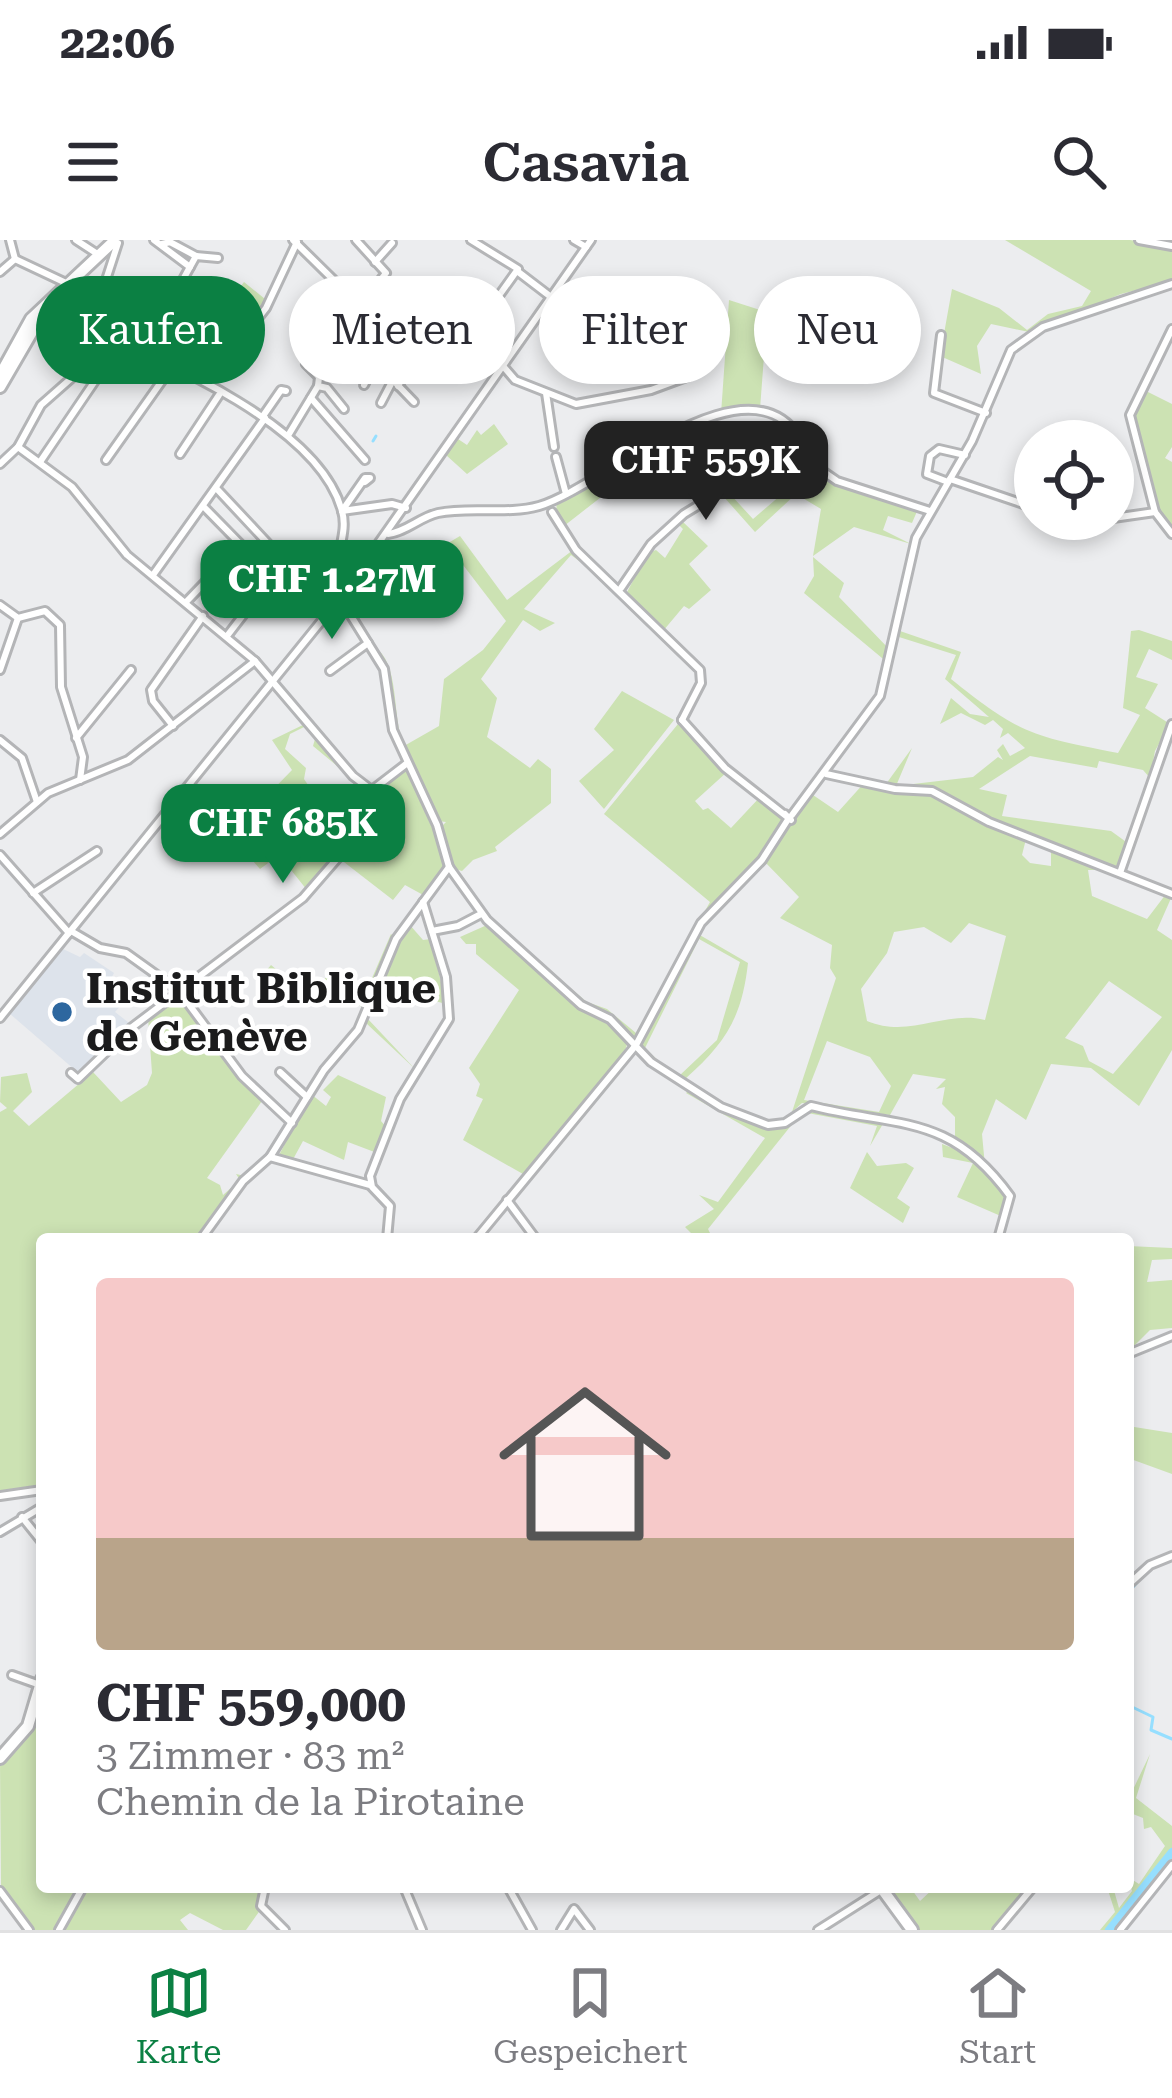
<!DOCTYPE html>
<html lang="de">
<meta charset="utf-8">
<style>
:root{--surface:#fff;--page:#f7f7f7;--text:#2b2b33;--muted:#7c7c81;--line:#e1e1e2;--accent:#0b8043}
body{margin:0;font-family:"Roboto Serif",serif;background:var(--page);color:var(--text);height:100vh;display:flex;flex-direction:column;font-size:45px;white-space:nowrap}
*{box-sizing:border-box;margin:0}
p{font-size:39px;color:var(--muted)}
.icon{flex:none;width:66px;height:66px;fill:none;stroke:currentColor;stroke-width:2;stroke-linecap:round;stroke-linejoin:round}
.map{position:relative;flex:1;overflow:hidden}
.drawer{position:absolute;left:36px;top:993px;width:1098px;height:660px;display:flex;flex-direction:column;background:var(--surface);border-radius:12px;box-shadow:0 6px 18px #0003}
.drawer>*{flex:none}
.hud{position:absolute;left:36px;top:36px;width:1101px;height:108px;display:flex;gap:24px}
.buttons{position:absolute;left:1014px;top:180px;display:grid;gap:24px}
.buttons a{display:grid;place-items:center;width:120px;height:120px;border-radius:50%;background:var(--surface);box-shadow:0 6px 18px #0003;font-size:60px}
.price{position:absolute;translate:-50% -102px;padding:0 27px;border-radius:24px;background:var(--accent);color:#fff;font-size:39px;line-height:78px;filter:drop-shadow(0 3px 6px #0008)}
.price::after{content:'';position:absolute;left:50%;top:72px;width:36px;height:27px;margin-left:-18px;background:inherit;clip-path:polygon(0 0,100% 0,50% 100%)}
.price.on{background:#222;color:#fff}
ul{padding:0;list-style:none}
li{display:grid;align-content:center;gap:24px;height:636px;padding:0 60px}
li span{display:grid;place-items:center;height:372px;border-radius:12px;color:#555}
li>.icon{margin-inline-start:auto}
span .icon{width:216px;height:216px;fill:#fffc;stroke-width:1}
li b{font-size:51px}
.pill{padding:0 42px;border-radius:54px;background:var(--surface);box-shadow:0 6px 18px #0003;font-size:42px;line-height:108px}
.pill.on{background:var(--accent);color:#fff}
.status{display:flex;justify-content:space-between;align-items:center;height:84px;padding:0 60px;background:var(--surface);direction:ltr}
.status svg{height:33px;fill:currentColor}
header{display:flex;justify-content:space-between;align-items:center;height:156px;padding:0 60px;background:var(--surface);font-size:54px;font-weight:600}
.dock{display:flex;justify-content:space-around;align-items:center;height:168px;border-top:3px solid var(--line);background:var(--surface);font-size:33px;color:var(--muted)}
.dock a{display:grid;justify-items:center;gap:6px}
.dock .on{color:var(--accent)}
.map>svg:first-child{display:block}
.built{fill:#dde3eb}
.green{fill:#cce2b3;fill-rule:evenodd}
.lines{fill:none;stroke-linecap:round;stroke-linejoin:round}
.stream{stroke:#96dfff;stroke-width:3}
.river{stroke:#96dfff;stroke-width:8}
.minor-casing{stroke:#b4b5b7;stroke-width:12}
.major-casing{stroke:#b4b5b7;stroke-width:16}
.minor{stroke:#fff;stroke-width:6}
.major{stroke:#fff;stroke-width:10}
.poi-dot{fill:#2d679f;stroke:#fff;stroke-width:4.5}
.labels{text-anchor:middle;stroke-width:9;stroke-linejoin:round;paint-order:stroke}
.poi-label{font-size:42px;font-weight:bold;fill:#1b1b1c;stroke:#fff;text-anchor:start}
</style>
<div class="status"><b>22:06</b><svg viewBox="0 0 49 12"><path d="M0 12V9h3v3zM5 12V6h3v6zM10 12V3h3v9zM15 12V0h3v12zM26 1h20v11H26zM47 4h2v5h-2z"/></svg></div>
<header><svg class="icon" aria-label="menu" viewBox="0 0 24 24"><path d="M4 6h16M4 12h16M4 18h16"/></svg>Casavia<svg class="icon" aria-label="search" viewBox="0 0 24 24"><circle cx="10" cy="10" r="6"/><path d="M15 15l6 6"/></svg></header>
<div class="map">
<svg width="1172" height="1690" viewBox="0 0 1172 1690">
<rect width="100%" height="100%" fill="#ecedef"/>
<polygon class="built" points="61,708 80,717 84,713 114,733 112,737 131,754 115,772 133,786 82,836 9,773"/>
<g class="green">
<polygon points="1005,0 1130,0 1172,7 1172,41 1121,54 1029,92 991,84 977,106 981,134 940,116 952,49 999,68 1027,90 1048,74 1082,66 1091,51"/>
<polygon points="244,42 265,59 240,98 211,85 230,51 235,54"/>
<polygon points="729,60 850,99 849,115 807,102 802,118 764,116 760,169 721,174"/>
<polygon points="1140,148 1172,164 1172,207 1165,218 1172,222 1172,290 1159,278 1132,176"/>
<polygon points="494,184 508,204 467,234 446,215 458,199 467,205 477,190 481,195"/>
<polygon points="666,198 669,204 564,286 556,273 557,260 627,226 633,216"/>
<polygon points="810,230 918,269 912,283 888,276 883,290 911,304 854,287 813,316 821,269 796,254 755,292 723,256 682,281 708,306 689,324 711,350 689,369 684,366 663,391 627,352 648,313 656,310 665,318 683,289 676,282 757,231 730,254 753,279"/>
<path d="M460 296 507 360 573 310 604 339 571 315 524 369 555 383 540 391 523 380 481 439 497 458 487 497 530 528 538 519 551 529V563L495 607 497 611 473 620 462 631 455 629 441 587 446 582 438 581C423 547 401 515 392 478 385 451 390 432 373 406 401 422 391 476 404 506L439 486 444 439 483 410 506 381 450 308 430 321 433 312Z"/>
<polygon points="813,317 844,343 839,357 890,410 888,423 804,353 814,336"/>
<path d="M1139 390 1172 401V420L1149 409 1136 437 1158 444 1145 468 1170 484 1155 511 1150 538 1143 530 1099 521 1097 528 1030 516 979 549 1007 555 1002 576 1111 591 1129 604 1119 626 1109 627 974 574 931 549 886 544 912 508 896 546 973 537 998 517 1003 520 997 510 1003 504 1010 516 1025 508 1008 493 1000 498 1003 489 993 480 985 485 961 473 940 484 951 458 970 474 989 477 945 439 956 415 899 397 900 391 961 412 951 439C1021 495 1032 496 1118 513L1140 475 1123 468 1131 391Z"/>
<polygon points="622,451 674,480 604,569 579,541 614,510 594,489"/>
<polygon points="307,483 342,530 313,506 315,499 306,486 290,494 285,509 306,528 304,539 330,577 327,569 343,556 350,564 342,571 356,592 307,650 279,615 260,629 253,621 267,609 258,598 240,611 234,605 254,583 249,574 292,530 272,500"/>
<path d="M678 484 727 532 695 561 703 570 708 568 731 588 760 557 782 574 784 585 756 624 700 681 636 799C586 763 539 724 492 682L587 762 607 769 636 793 710 662 604 574Z"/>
<polygon points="406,528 447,622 425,656 405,645 393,660 340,619 360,592 350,570"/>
<path d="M865 542 933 554 1026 599 1022 615 1030 623 1051 626V609L1105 630H1088L1092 656 1147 679 1166 654 1172 656 1157 690 1172 700V810L1139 866 1091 828 1051 824 1026 880 996 859 982 894 985 926 955 900V877L942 864 945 847 936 849 946 839 913 834 890 875 802 863 792 872 836 738 830 728 832 705 780 678 799 657 764 621 813 555 838 572ZM969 683 1006 696 985 780C944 770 910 799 867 781L861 749 887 713 894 692 924 687 951 703ZM1109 741 1162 777 1113 834 1089 821 1083 806 1065 798ZM827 801 870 817 891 846 879 872 804 860Z"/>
<polygon points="409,684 423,700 431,699 446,764 380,746 367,778 415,829 366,783 366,777 396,702"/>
<polygon points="487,685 537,732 629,799 623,816 523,934 463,900 483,859 476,856 480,844 469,828 519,750 476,714 476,704 466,704 460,697"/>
<polygon points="391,694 394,697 365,769 349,759 344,764 325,744 295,767 260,738 271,725 306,754 328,736 363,759"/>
<path d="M698 694 748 723C742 776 727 802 685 839L678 837 717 800 740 722 699 699 645 808 667 829 639 807Z"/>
<polygon points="179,757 262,861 207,938 220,945 223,955 240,940 236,934 245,936 198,999 42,999 42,1247 0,1254 0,872 7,868 0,862 1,837 27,833 32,852 13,871 29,886 93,832 121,862 147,845 152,833 148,777"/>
<polygon points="338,835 386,857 381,881 387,888 377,913 348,902 344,920 303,901 291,923 277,919 311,854 326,866 331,857 323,850"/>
<polygon points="691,848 746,882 790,886 806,867 884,882 870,906 877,886 802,872 708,989 713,999 685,999 691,993 685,987 714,969 699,955 718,962 765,898 686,853"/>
<polygon points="942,904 968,914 1007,955 1003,977 957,957 973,923 943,917"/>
<polygon points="867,912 877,926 906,923 914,928 897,958 910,967 903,983 850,948"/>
<polygon points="1128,1006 1172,1008 1172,1019 1152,1020 1147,1042 1172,1040 1172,1088 1150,1090 1128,1112"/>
<polygon points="1128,1186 1172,1193 1172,1234 1128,1218"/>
<polygon points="42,1450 42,1647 81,1647 58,1690 31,1690 1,1647 0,1522 29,1493"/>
<polygon points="1150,1514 1136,1558 1172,1586 1172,1622 1117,1690 1100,1690 1115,1672 1107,1647 1113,1647 1119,1668 1132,1651 1128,1637 1139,1644 1165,1606 1151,1587 1144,1589 1143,1578 1128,1572 1128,1560"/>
<polygon points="86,1647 263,1647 261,1669 246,1690 223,1690 190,1673 180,1680 188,1690 61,1690"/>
<polygon points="887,1647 910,1647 920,1661 935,1647 1029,1647 994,1690 917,1690"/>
</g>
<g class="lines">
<g class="stream">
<polyline points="373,201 376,196"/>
<polyline points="1128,1353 1145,1333"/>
<polyline points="1128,1465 1153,1477 1151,1490 1172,1499"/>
</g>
<polyline class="river" points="1109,1690 1172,1612"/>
<defs>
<g id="minor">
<polyline points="10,0 15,19"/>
<polyline points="76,0 99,15"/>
<polyline points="154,0 190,27"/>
<polyline points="293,0 430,135"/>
<polyline points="356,0 386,33 379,42 439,103"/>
<polyline points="471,0 518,29 473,92"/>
<polyline points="574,0 586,7"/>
<polyline points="1139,0 1172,6"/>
<polyline points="162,4 170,2 196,16"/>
<polyline points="15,19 66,43"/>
<polyline points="375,22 392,3"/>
<polyline points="517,31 551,57"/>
<polyline points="0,32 15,19"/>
<polyline points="550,58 571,73"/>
<polyline points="431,60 440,53 515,140 576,164 651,150 689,136"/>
<polyline points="317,68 332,39"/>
<polyline points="165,72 196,16 218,18"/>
<polyline points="40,80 87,106"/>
<polyline points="376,83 363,109 414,162"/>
<polyline points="309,84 322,98 306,124 319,137 318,146 327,148 344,169"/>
<path d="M91 94C168 119 320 188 342 271 350 298 327 324 344 352"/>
<polyline points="941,95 934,153 986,173"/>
<polyline points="320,101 341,116"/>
<polyline points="139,111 156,70 241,100 266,68 297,2"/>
<polyline points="81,122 103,133"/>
<polyline points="364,145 376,122"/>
<polyline points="398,146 414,117"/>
<polyline points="546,153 554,207"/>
<polyline points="311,158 365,220"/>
<polyline points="381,163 393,140"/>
<polyline points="263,176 281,150 286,151"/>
<polyline points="289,194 318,146"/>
<polyline points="18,207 72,247 127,315 255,421 353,536 370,549"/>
<polyline points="180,214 219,155"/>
<polyline points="556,217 566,254"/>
<polyline points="106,220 171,128"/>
<polyline points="40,222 120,104"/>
<polyline points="0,224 18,207 41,165 75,135 118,3"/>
<polyline points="950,239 1035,268"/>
<polyline points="948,242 927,234 930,216 939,209 965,215"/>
<polyline points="216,248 274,310"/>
<polyline points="204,267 256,320"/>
<polyline points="342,271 392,264 406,268"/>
<polyline points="342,271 365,238 370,238 365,242"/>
<polyline points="552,272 576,310 700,430 701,443 682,480"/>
<polyline points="1155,272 1130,175 1172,89"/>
<polyline points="1113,278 1155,272 1172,294"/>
<path d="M388 294C406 292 420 277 438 273 470 266 507 275 539 266 602 248 745 113 799 197L795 212 837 241 930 271"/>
<polyline points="153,335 265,178"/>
<polyline points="621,348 651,304 684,274 793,208"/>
<path d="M340 358 384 429 393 490 437 585 449 627 487 680 581 765 610 779 651 822 721 867 768 885 785 883 811 866C898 888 949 872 1010 956L998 999"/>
<polyline points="187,361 212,335"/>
<polyline points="0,365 18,378 45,371 60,385 61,447 83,517 80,540"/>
<polyline points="227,396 270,340 286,353"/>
<polyline points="0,430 18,378"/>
<polyline points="330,431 368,403"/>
<polyline points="682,480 725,528 791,580 785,574"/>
<polyline points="173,486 153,461 151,450 203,376"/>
<polyline points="76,498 131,430"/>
<polyline points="0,500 22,518 37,562"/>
<polyline points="826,534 895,549 932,551 989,582 1172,654"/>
<polyline points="187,550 234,608"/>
<polyline points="792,575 880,456 916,298 972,201 1011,110 1043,87 1172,44"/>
<polyline points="0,594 48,553 128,520 255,421"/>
<polyline points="0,615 69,693"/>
<polyline points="1120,633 1172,484"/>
<polyline points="33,653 97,611"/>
<polyline points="71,691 100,708 126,713 179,751 242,836 292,883"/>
<polyline points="432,691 458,686 481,674"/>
<polyline points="0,778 340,358 591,0"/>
<polyline points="280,832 307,857"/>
<polyline points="71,833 78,839 131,788 303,658 356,597 350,567 406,524"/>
<polyline points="270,917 370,945"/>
<polyline points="507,960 536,999"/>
<polyline points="201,999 243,941 270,917 324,830 358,790 396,699 449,627"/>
<polyline points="387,999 390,966 372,947 370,936 400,859 449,779 446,737 423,662"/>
<polyline points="476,999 636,805 701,683 762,620 787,581"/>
<polyline points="1128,1114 1172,1096"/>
<polyline points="0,1256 42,1250"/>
<polyline points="22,1277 42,1302"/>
<polyline points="0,1292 42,1267"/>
<polyline points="1128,1345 1150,1325 1172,1316"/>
<polyline points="12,1435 40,1445"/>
<polyline points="265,1647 261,1666 285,1690"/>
<polyline points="404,1647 422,1690"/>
<polyline points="508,1647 532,1690"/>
<polyline points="0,1651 29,1690"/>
<polyline points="59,1690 83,1647"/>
<polyline points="561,1690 574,1669 590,1690"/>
<polyline points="818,1690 881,1650"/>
<polyline points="997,1690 1033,1647"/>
<polyline points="1120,1690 1172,1625"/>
</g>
<g id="major">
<polyline points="0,135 31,79 113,2"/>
<polyline points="0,147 43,73"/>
<polyline points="0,1518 28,1486 42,1439"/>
<polyline points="882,1649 912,1690"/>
</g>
</defs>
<use href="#minor" class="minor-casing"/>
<use href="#major" class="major-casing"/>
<use href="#minor" class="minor"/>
<use href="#major" class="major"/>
</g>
<circle class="poi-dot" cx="62" cy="772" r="12"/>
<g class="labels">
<g class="poi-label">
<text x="86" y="763">Institut Biblique<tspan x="86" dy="48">de Genève</tspan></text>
</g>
</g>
</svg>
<div class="buttons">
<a><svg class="icon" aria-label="locate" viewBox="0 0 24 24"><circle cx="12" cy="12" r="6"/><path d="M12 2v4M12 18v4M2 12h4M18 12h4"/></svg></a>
</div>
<b class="price on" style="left:706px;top:283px">CHF 559K</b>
<b class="price" style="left:332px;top:402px">CHF 1.27M</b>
<b class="price" style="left:283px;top:646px">CHF 685K</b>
<div class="hud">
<a class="pill on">Kaufen</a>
<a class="pill">Mieten</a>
<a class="pill">Filter</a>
<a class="pill">Neu</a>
</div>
<section class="drawer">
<ul>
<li><span style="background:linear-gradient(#f6c9c9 70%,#b9a48a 0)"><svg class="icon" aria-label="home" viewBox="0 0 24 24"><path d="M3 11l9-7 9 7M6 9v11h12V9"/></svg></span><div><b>CHF 559,000</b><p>3 Zimmer · 83 m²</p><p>Chemin de la Pirotaine</p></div></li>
</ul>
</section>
</div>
<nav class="dock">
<a class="on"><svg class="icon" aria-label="map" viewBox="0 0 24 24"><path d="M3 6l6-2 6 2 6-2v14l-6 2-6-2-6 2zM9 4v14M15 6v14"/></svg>Karte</a>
<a><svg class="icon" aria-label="saved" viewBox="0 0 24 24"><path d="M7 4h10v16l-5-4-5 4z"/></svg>Gespeichert</a>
<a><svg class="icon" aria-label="home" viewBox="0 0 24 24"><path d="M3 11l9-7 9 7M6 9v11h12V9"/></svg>Start</a>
</nav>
